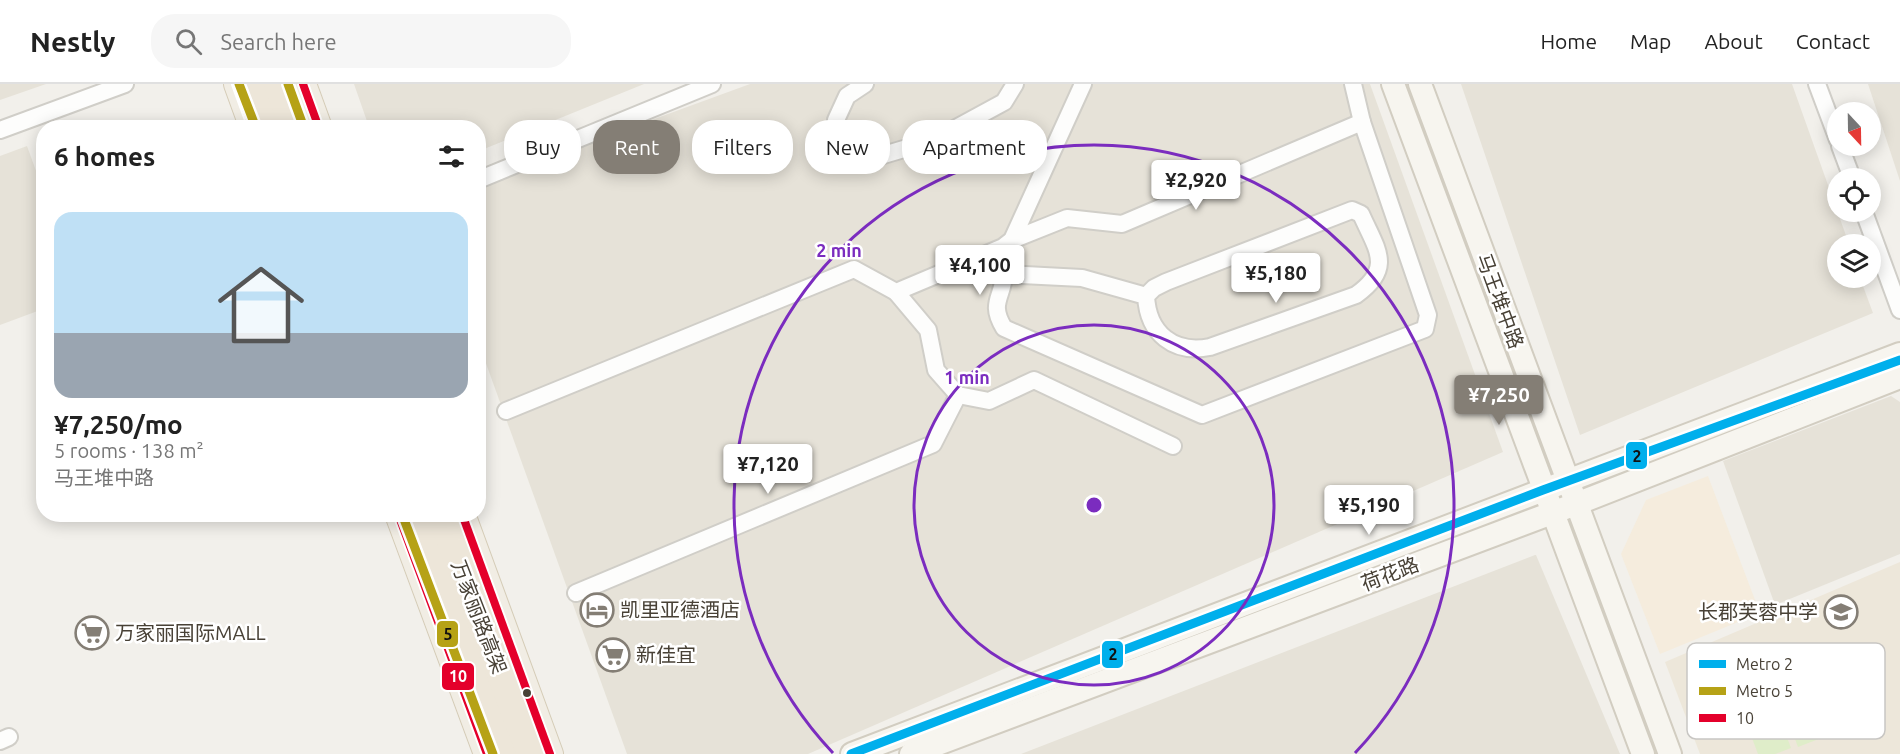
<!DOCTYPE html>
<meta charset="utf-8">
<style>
:root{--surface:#fff;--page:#f6f6f6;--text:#222;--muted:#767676;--line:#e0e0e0;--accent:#847e75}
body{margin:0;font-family:Ubuntu,"Noto Sans SC",sans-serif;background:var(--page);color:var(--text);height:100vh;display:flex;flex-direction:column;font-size:22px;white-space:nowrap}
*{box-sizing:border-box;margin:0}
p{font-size:20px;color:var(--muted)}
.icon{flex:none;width:33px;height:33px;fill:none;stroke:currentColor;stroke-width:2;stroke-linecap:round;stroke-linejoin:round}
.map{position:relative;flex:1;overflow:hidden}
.drawer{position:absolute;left:36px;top:36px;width:450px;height:402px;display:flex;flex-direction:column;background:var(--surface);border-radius:24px;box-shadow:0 3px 15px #0003}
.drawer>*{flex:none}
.guide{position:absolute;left:504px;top:36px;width:570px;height:54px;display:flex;gap:12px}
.needle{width:39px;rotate:158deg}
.tools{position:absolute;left:1827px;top:18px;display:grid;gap:12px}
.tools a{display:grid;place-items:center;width:54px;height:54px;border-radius:50%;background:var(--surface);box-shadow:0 3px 15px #0003;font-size:30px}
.price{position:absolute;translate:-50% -51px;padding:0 14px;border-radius:6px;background:#fff;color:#222;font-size:20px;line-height:39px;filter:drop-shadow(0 2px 3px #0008)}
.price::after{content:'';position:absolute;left:50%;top:36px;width:18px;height:14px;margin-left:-9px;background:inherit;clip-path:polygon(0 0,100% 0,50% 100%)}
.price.on{background:var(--accent);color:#fff}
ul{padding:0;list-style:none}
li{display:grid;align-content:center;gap:12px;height:318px;padding:0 18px}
li span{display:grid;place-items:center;height:186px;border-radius:18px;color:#555}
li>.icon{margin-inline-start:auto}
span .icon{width:108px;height:108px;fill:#fffc;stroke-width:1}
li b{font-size:26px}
h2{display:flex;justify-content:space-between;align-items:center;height:72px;padding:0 18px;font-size:26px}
.chip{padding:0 21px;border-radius:24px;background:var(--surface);box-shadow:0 3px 15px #0003;font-size:21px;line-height:54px}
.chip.on{background:var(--accent);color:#fff}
header{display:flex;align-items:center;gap:36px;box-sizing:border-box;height:84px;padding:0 30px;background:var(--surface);border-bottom:2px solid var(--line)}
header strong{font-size:28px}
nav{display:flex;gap:33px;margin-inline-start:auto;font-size:21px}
.search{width:420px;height:54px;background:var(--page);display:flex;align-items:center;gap:15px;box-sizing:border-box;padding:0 21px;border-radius:24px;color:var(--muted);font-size:22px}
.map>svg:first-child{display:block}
.residential{fill:#e6e2d8}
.commercial{fill:#f5ecdd}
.education{fill:#ede7da}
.green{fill:#dfedc9}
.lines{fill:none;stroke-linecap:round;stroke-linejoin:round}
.street-casing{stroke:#d0cec8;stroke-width:20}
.secondary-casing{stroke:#d2cdc1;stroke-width:26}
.primary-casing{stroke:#d5ccb7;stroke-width:28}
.highway-casing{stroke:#cbbda5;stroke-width:32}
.street{stroke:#fdfdfc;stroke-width:16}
.secondary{stroke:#f7f5ef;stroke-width:22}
.primary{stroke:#f1ede4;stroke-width:26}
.highway{stroke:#ede6d9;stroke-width:28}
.bus-1-casing{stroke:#fff;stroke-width:12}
.bus-1{stroke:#e4002b;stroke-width:8}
.metro-1-casing{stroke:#fff;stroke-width:14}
.metro-2-casing{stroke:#fff;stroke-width:14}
.metro-1{stroke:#00afec;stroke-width:9}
.metro-2{stroke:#b6a216;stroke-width:9}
.ring{fill:none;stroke:#7b2cbf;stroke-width:3}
.bus-dot{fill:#484136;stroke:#fff;stroke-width:2}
.labels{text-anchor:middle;stroke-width:5;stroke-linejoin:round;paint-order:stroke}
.street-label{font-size:20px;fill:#484136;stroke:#fff}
.poi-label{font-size:20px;fill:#484136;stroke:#fff;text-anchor:start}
.key{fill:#fff;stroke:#c8c6c3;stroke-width:1.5}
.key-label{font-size:16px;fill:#484136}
.centre{fill:#7b2cbf;stroke:#fff;stroke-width:3}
.ring-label{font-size:18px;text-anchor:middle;font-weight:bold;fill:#7b2cbf;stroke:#fff;stroke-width:5;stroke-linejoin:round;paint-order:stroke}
.line-badge{stroke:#fff;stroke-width:2}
.badge-label{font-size:16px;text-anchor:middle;font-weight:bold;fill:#fff}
.pale-badge-label{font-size:16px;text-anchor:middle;font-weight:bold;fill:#111}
</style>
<header>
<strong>Nestly</strong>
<div class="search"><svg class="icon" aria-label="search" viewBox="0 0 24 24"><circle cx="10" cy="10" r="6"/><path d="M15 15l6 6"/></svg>Search here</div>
<nav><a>Home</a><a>Map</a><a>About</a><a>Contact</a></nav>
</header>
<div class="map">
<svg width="1900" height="670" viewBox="0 0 1900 670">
<rect width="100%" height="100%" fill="#f2f0eb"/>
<g class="residential">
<polygon points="0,0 46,0 0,16"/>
<polygon points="354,0 644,0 479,67 478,44 369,43"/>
<polygon points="750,0 1370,0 1503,368 808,670 627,670 479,260 479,99"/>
<polygon points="1461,0 1792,0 1849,160 1838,160 1838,194 1860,194 1873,229 1580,351"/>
<polygon points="1868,0 1900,0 1900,97"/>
<polygon points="27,62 43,106 43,225 0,241 0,72"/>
<polygon points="1891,312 1900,318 1900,470 1775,521 1723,377"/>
<polygon points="1536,471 1620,670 1021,670 1535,471"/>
</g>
<polygon class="commercial" points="1708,392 1760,529 1660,570 1621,470 1646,416"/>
<polygon class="education" points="1900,478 1900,670 1700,670 1665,578"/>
<g class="green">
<polygon points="1807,592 1829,651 1798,663 1776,604"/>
<polygon points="1769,605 1791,664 1775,670 1758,670 1738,617"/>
</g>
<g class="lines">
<defs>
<g id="street">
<polyline points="865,0 847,12 836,36 847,66 860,78 934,56 1004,18 1015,0"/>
<polyline points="1817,0 1838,56"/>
<polyline points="0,46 125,0"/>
<polyline points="1840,62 1852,94"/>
<polyline points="478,96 712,0"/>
<polyline points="1864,128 1900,226"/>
<polyline points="1012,156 1067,134 1122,140 1362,38"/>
<path d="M997 166C999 173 1004 182 1004 189 1004 213 988 218 1004 244L1202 331 1425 245 1428 231 1362 38 1353 0"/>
<path d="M1004 190 1082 194 1146 212 1154 204 1166 198 1352 126 1361 130C1377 166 1394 184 1356 211L1210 263C1174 270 1148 250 1146 212"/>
<polyline points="896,208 928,246 936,286 958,311 989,317 1034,296 1173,362"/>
<polyline points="506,327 854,185 896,208 1003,163 1012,156 1083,0"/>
<polyline points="576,509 933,360 958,311"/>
<polyline points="0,657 9,653"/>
</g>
<g id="secondary">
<polyline points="1393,0 1643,670"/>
<polyline points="1420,0 1670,670"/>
<polyline points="852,670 1900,270"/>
<polyline points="911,670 1576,420 1900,293"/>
</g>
<g id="primary">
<polyline points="237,0 253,44"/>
<polyline points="303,0 319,44"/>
<polyline points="398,430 487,670"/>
<polyline points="462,430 550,670"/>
</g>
<g id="highway">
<polyline points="255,0 272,44"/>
<polyline points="278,0 294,44"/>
<polyline points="418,430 509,670"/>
<polyline points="441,430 531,670"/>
</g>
</defs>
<use href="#street" class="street-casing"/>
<use href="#secondary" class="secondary-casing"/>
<use href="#primary" class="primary-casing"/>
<use href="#highway" class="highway-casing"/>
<use href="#street" class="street"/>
<use href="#secondary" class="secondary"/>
<use href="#primary" class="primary"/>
<use href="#highway" class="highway"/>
<defs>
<g id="bus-1">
<polyline points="237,0 253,44"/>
<polyline points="303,0 319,44"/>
<polyline points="398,430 487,670"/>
<polyline points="462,430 550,670"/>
</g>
</defs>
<use href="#bus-1" class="bus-1-casing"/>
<use href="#bus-1" class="bus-1"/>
<defs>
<polyline id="metro-1" points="851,670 1543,406 1900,276"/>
<g id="metro-2">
<polyline points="239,0 256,44"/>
<polyline points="288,0 304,44"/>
<polyline points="402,430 493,670"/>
</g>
</defs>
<use href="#metro-1" class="metro-1-casing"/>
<use href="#metro-2" class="metro-2-casing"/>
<use href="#metro-1" class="metro-1"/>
<use href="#metro-2" class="metro-2"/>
</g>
<g class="ring">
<circle cx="1094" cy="421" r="180"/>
<path d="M833 669A360 360 0 1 1 1355 669"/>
</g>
<defs>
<symbol id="hotel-ring" viewBox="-11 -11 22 22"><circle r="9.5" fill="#fff" stroke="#847e75" stroke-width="1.5"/><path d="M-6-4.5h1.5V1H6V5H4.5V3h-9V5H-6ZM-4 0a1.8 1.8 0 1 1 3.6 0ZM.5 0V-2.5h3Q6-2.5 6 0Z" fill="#847e75"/></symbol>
<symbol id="school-ring" viewBox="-11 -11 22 22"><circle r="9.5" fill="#fff" stroke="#847e75" stroke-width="1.5"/><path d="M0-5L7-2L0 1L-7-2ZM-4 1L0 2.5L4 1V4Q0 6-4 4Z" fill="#847e75"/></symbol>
<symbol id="supermarket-ring" viewBox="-11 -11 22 22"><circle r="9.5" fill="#fff" stroke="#847e75" stroke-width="1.5"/><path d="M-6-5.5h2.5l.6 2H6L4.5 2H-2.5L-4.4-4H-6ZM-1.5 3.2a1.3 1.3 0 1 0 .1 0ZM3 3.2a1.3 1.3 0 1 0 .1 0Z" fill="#847e75"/></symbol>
</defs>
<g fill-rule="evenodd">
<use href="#hotel-ring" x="578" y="507" width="38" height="38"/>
<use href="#school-ring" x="1822" y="509" width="38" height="38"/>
<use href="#supermarket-ring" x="73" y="530" width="38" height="38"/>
<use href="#supermarket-ring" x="594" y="552" width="38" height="38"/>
</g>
<circle class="bus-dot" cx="527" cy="609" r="5"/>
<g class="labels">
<g class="street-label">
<text transform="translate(1500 217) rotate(70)" y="7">马王堆中路</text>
<text transform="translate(1390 490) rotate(-21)" y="7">荷花路</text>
<text transform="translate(479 533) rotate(69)" y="7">万家丽路高架</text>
</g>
<g class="poi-label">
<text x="620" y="533">凯里亚德酒店</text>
<text x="1818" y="535" text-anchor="end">长郡芙蓉中学</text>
<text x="115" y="556">万家丽国际MALL</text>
<text x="636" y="578">新佳宜</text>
</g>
</g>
<rect x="1687" y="559" width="198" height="96" rx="9" class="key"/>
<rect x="1699" y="576" width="27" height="8" fill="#00afec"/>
<rect x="1699" y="603" width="27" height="8" fill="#b6a216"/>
<rect x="1699" y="630" width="27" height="8" fill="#e4002b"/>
<g class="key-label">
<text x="1736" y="586">Metro 2</text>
<text x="1736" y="613">Metro 5</text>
<text x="1736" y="640">10</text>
</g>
<circle cx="1094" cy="421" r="9" class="centre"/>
<g class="ring-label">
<text x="839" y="173">2 min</text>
<text x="967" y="300">1 min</text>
</g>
<g class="line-badge">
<rect x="1625" y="357" width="23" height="29" rx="6" fill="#00afec"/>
<rect x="436" y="536" width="23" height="28" rx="6" fill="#b6a216"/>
<rect x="1101" y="556" width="23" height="29" rx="6" fill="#00afec"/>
<rect x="441" y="578" width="34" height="29" rx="6" fill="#e4002b"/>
</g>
<g class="badge-label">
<text x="458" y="598">10</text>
</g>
<g class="pale-badge-label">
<text x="1637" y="378">2</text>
<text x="448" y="556">5</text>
<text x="1113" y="576">2</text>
</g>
</svg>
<div class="tools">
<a><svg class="needle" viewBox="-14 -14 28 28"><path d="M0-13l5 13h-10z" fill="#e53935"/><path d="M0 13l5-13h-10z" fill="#767676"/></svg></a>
<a><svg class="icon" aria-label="locate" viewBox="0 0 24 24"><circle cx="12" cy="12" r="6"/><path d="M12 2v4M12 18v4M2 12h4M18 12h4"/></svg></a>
<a><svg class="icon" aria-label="layers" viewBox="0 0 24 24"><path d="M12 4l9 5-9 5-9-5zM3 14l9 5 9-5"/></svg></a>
</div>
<b class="price" style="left:1196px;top:127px">¥2,920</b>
<b class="price" style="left:980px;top:212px">¥4,100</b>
<b class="price" style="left:1276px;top:220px">¥5,180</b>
<b class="price on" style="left:1499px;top:342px">¥7,250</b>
<b class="price" style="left:768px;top:411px">¥7,120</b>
<b class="price" style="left:1369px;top:452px">¥5,190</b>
<div class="guide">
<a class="chip">Buy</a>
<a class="chip on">Rent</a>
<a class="chip">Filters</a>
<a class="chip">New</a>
<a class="chip">Apartment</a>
</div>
<section class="drawer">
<h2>6 homes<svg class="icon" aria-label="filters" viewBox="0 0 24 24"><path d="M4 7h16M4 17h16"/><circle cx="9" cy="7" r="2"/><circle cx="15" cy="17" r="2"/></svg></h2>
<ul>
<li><span style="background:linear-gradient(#bfe0f5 65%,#9aa5b1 0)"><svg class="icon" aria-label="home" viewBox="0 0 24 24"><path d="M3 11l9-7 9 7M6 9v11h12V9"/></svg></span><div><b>¥7,250/mo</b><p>5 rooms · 138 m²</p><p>马王堆中路</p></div></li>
</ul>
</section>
</div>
